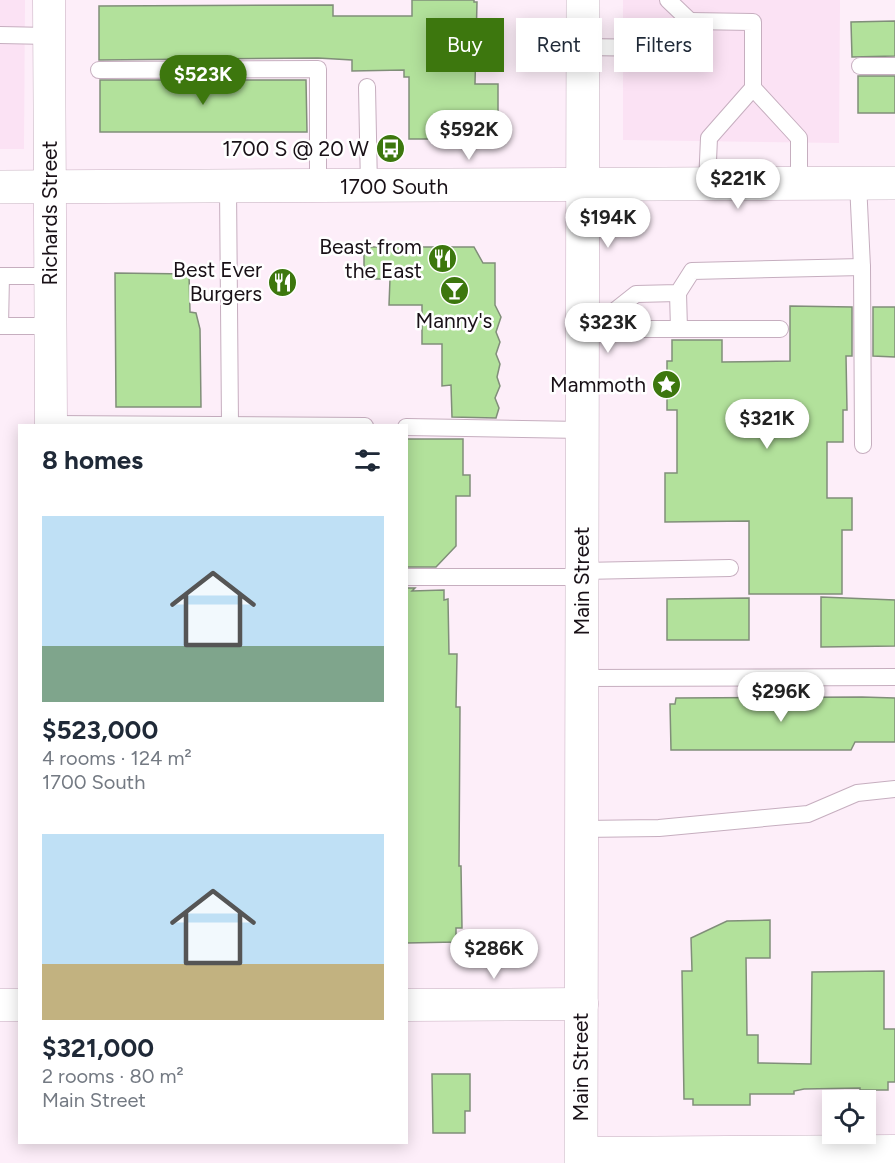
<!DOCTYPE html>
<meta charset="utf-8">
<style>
:root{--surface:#fff;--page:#f6f6f7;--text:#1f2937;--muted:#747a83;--accent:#3d770e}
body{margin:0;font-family:Figtree,sans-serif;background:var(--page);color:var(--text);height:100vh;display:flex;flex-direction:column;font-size:22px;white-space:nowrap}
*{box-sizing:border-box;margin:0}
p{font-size:20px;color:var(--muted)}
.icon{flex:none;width:33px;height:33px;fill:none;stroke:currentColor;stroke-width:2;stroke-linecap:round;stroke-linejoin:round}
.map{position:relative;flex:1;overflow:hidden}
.details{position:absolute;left:18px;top:424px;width:390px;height:720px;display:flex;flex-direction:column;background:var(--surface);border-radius:0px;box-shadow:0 3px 15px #0003}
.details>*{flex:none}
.banner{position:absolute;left:426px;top:18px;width:378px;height:54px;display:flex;gap:12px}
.tools{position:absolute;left:822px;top:1090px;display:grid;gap:12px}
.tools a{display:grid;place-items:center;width:54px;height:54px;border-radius:0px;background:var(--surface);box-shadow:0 3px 15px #0003;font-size:30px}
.price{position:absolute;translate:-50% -51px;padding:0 14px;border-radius:21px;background:#fff;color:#222;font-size:20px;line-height:39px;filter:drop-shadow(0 2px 3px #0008)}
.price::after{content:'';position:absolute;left:50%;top:36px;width:18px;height:14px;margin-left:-9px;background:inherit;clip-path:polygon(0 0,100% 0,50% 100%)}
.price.on{background:var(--accent);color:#fff}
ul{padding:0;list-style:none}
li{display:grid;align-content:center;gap:12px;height:318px;padding:0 24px}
li span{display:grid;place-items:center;height:186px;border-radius:0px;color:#555}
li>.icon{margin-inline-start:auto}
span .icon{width:108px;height:108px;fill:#fffc;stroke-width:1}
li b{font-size:26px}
h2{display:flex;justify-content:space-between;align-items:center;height:72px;padding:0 24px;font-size:26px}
.chip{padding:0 21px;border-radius:0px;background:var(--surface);box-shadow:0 3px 15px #0003;font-size:21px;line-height:54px}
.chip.on{background:var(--accent);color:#fff}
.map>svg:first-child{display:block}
.built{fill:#fbe2f4}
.building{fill:#b2e19b;stroke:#808e79;stroke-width:1.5}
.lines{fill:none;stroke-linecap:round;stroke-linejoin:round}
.service-casing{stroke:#c6aebf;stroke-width:18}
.minor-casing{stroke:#c6aebf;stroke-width:33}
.tertiary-casing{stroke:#c6aebf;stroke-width:34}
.service{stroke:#fff;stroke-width:16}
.minor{stroke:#fff;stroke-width:32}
.tertiary{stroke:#fff;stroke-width:33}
.labels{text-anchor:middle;stroke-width:5;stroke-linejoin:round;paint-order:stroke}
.poi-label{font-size:21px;fill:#191117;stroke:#fff;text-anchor:end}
.street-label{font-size:21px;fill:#191117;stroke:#fff}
</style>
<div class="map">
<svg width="895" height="1163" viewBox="0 0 895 1163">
<rect width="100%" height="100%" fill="#fdeef9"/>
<g class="built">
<polygon points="0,0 25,0 24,149 0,149"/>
<polygon points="623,0 840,0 839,143 623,140"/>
</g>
<g class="building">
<polygon points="412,0 474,0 474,2 477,2 475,84 498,84 498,139 409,139 409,77 404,77 404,70 352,71 352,60 318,58 99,60 99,6 333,5 333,16 412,16"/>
<polygon points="895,21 895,56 852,57 851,22"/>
<rect x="858" y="76" width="37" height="37"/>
<polygon points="100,80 306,80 307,132 100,132"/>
<polygon points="364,247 474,247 483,263 495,263 495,305 501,317 496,332 500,342 496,354 500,364 497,377 500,386 495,398 499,408 496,418 452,417 451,385 442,386 442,344 422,344 422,305 389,305 390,279 364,279"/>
<polygon points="115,273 189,274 190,312 196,313 200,329 201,407 116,407"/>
<polygon points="790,306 852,307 852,356 846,356 847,410 843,410 843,442 827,442 827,498 852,498 852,530 842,530 842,594 749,594 749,521 665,522 665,473 677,473 677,410 667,410 667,361 672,361 672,340 722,340 722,362 790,361"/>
<polygon points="873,307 895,307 895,357 873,356"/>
<polygon points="406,439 463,439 463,475 470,475 470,496 456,496 456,546 436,567 406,567"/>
<polygon points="406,588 415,588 412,591 444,590 444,600 448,599 449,654 457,654 456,707 460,707 459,866 461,866 462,928 456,928 456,942 406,943"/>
<polygon points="821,597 895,600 895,646 821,647"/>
<polygon points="749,598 749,640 667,640 667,599"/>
<polygon points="862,697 895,698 895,742 855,742 851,750 671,750 670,704 675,704 676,698"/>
<polygon points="770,920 770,958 746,958 747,1035 758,1035 758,1063 811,1064 812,972 884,971 884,1029 895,1029 895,1082 888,1082 888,1090 860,1090 860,1088 804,1089 794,1091 794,1094 750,1094 750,1105 693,1105 693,1099 684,1099 682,971 692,971 691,938 727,921"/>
<polygon points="432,1074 470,1074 470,1111 465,1111 465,1133 433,1133"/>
</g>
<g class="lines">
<defs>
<g id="service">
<polyline points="690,21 753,22 753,88"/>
<polyline points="0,35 49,36"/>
<polyline points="583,47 656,48 690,21 668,0"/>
<polyline points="860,66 895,66"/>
<polyline points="99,70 318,69 318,187"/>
<polyline points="367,87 369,187"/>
<polyline points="858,183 862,267 863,445"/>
<polyline points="707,184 709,138 753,88 799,138 799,184"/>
<polyline points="228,187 230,424"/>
<polyline points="0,276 50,276"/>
<polyline points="678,293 679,329"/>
<polyline points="583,313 612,313 636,294 678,293 692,271 862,267"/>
<polyline points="612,313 635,329 780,329"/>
<polyline points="0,326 1,276"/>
<polyline points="0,326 50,326"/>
<polyline points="51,424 365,426"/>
<polyline points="406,427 582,430"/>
<polyline points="582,571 730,568"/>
<polyline points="406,577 582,577"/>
<polyline points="582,678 895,677"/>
<polyline points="582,829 659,828 808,814 857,793 895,789"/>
</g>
<g id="minor">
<polyline points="49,0 51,426"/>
<polyline points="0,1005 20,1005"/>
<polyline points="406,1005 582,1004"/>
<polyline points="581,1153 895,1151"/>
</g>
<g id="tertiary">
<polyline points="0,187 895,183"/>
<polyline points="581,1163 583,0"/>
</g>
</defs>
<use href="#service" class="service-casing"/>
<use href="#minor" class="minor-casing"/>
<use href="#tertiary" class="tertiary-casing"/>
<use href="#service" class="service"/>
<use href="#minor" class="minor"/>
<use href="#tertiary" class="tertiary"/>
</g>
<defs>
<symbol id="bus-disc" viewBox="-11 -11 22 22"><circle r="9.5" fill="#3d770e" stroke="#fff"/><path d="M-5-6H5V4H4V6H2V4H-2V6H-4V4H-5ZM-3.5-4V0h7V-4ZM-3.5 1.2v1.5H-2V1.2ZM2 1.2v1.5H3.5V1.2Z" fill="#fff"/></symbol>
<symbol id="restaurant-disc" viewBox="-11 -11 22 22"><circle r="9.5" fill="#3d770e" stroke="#fff"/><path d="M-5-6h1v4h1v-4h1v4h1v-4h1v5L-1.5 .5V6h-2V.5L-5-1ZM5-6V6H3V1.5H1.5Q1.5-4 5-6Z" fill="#fff"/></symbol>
<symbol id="bar-disc" viewBox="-11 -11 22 22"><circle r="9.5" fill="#3d770e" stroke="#fff"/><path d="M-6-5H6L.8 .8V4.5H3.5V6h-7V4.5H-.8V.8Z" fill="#fff"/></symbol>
<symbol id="sight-disc" viewBox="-11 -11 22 22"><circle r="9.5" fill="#3d770e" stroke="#fff"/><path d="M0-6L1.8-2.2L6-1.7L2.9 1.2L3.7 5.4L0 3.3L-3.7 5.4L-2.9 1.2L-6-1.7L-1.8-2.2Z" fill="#fff"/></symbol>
</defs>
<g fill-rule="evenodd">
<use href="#bus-disc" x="374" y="132" width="33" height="33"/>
<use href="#restaurant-disc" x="426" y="242" width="33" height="33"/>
<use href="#restaurant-disc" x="266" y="266" width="33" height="33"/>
<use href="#bar-disc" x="438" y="274" width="33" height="33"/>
<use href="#sight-disc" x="650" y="368" width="33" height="33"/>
</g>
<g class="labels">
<g class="poi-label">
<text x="369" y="156">1700 S @ 20 W</text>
<text x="422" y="254">Beast from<tspan x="422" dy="24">the East</tspan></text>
<text x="262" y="277">Best Ever<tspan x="262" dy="24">Burgers</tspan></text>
<text x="454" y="328" text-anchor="middle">Manny's</text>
<text x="646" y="392">Mammoth</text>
</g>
<g class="street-label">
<text x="394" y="194">1700 South</text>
<text transform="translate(50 213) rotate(-90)" y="7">Richards Street</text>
<text transform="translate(582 581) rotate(-90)" y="7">Main Street</text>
<text transform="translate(581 1067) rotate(-90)" y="7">Main Street</text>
</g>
</g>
</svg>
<div class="tools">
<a><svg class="icon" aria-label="locate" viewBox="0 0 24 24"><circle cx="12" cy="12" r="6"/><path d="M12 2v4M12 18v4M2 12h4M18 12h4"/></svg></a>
</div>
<b class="price on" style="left:203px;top:106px">$523K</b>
<b class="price" style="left:469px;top:161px">$592K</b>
<b class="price" style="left:738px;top:210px">$221K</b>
<b class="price" style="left:608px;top:249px">$194K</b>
<b class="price" style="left:608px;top:354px">$323K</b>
<b class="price" style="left:767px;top:450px">$321K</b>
<b class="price" style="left:781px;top:723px">$296K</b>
<b class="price" style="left:494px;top:980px">$286K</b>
<div class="banner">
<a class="chip on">Buy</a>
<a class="chip">Rent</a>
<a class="chip">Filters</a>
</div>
<section class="details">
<h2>8 homes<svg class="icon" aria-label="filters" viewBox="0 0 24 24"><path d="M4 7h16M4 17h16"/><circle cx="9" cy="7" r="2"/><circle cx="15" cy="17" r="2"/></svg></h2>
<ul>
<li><span style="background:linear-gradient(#bfe0f5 70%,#7fa58c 0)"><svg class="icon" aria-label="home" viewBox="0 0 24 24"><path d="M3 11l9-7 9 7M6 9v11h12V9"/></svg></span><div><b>$523,000</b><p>4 rooms · 124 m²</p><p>1700 South</p></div></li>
<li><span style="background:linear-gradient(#bfe0f5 70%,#c2b280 0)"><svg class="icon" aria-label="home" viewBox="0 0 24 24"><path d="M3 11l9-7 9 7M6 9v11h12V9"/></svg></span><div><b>$321,000</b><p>2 rooms · 80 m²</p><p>Main Street</p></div></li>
</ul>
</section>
</div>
